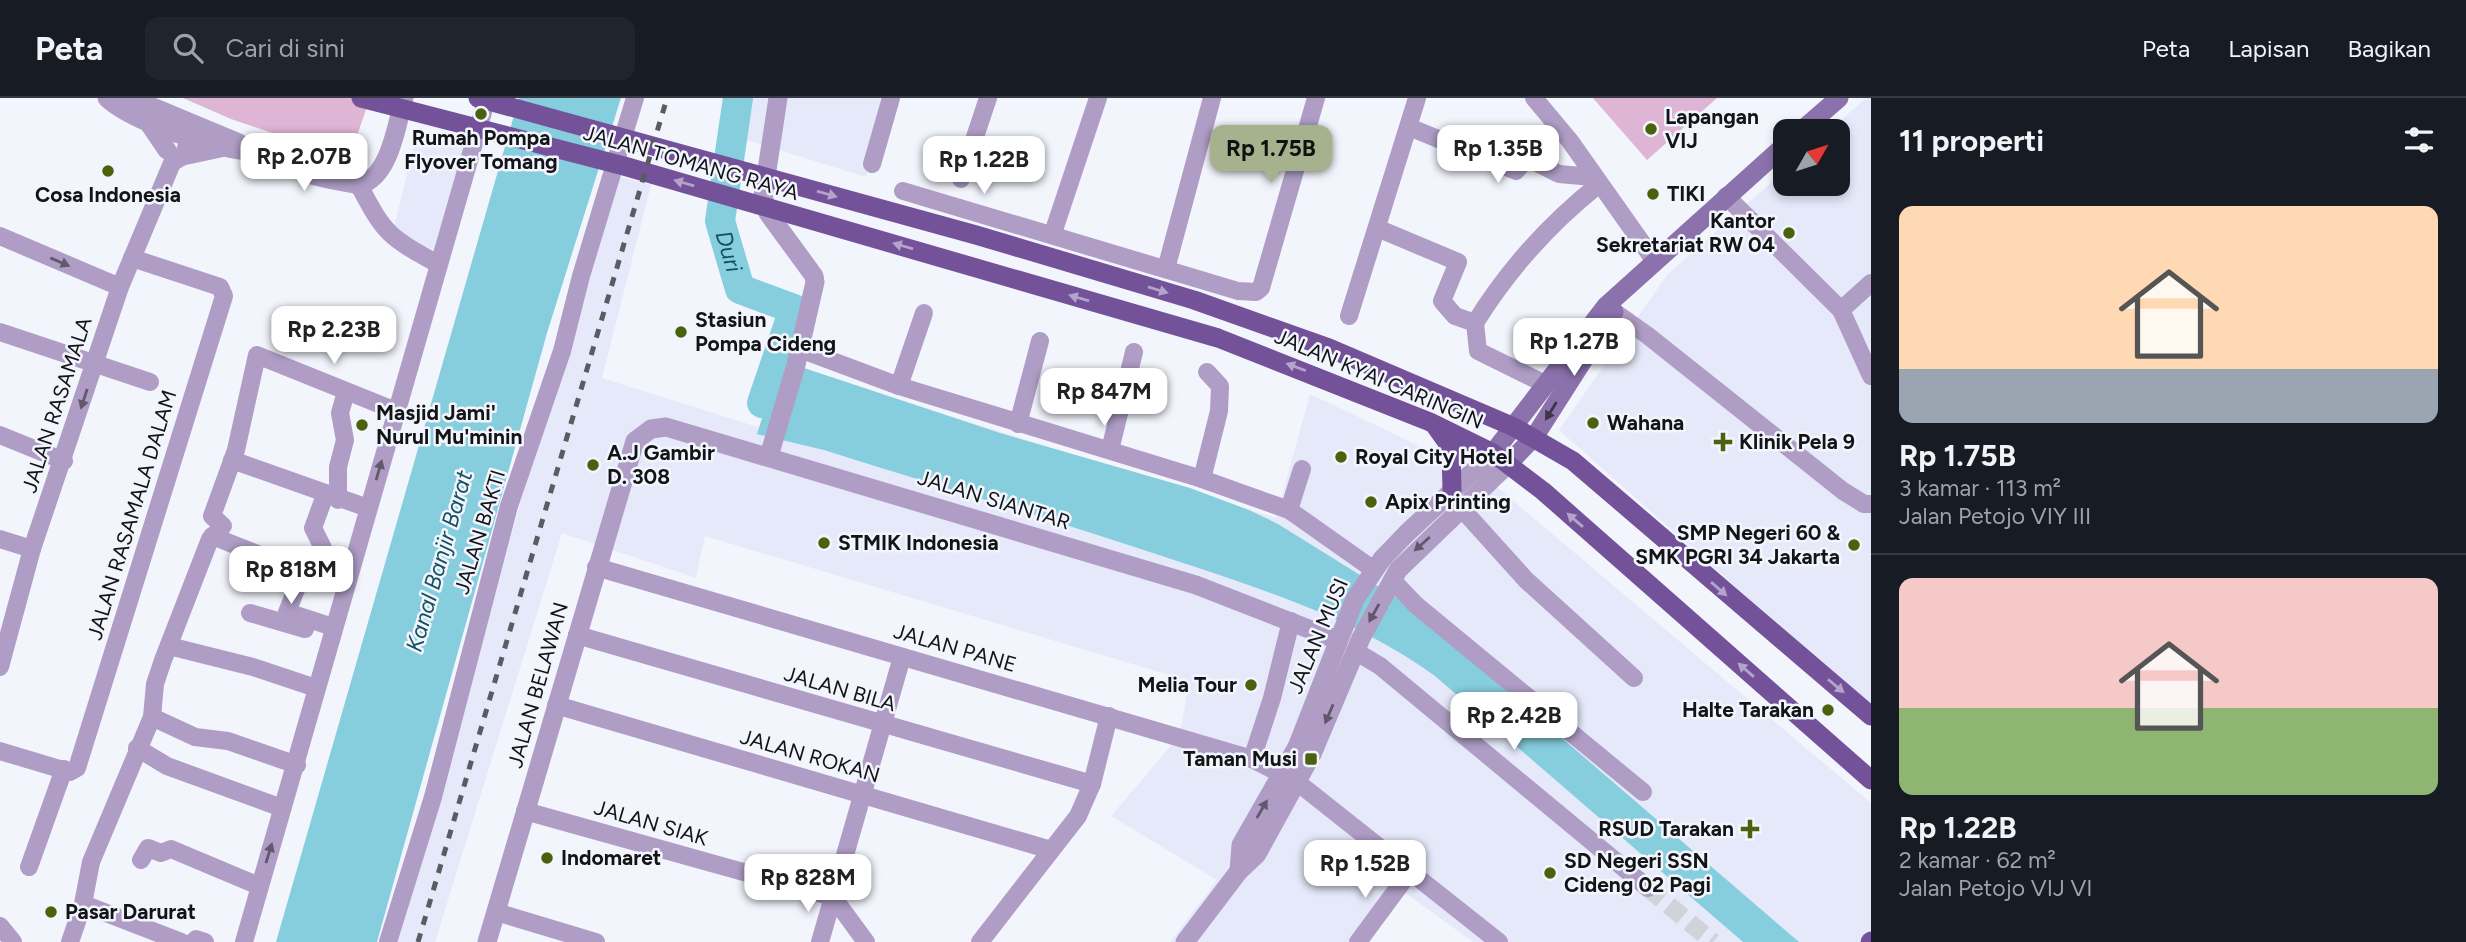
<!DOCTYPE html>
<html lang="id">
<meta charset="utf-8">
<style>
:root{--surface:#171b24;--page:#20242c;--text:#f1f3f6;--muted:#9ea1a6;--line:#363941;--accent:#a6b18e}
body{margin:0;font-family:Figtree,sans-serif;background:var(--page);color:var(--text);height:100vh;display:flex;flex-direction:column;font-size:26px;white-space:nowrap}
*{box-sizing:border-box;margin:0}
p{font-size:23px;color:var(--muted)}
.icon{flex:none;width:38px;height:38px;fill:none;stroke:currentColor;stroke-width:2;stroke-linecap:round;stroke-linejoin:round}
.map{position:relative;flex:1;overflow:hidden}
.side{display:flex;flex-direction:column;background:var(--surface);width:595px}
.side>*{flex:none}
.needle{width:46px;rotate:51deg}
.buttons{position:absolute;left:1773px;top:21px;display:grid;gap:14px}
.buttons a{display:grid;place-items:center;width:77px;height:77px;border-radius:14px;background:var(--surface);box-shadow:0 4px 10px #0003;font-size:35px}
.price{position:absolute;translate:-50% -60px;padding:0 16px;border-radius:14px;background:#fff;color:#222;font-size:23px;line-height:46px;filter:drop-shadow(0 2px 4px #0008)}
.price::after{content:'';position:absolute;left:50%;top:42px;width:21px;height:16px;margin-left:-10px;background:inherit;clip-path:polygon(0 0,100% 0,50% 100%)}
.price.on{background:var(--accent);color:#111}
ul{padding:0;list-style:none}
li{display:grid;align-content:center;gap:14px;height:371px;padding:0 28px}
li+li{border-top:2px solid var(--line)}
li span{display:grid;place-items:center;height:217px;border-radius:14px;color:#555}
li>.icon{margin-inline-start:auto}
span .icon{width:126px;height:126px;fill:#fffc;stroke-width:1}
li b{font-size:30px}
h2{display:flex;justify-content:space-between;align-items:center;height:84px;padding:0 28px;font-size:30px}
header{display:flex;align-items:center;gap:42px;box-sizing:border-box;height:98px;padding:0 35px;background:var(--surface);border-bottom:2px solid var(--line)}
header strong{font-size:33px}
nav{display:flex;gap:38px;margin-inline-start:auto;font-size:24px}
.search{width:490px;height:63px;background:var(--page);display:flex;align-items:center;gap:18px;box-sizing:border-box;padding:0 24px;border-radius:14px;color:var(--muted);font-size:26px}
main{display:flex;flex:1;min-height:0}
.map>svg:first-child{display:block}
.built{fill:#e6e9f9}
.green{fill:#deb5d4}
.water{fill:#86cdde}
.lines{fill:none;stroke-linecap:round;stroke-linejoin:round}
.river{stroke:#86cdde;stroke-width:30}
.minor-tunnel{stroke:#d1d3da;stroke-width:18;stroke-dasharray:18 9;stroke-linecap:butt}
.minor{stroke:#af9dc5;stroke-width:18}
.tertiary{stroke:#af9dc5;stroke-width:19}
.secondary{stroke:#8c72ac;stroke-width:19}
.primary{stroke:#745299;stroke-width:19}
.rail{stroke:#5b5c61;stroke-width:5;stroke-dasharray:9 9;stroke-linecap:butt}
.oneway{fill:#b4a4cb}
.oneway2{fill:#61586e}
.oneway3{fill:#3d354b}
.poi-dot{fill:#4a610e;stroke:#f3f5fd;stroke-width:2.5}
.labels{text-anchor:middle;stroke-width:5;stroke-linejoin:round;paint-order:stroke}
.poi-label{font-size:21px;font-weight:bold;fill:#131417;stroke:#f3f5fd;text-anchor:start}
.street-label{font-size:21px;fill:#131417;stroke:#f3f5fd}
.water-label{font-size:23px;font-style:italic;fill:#15515e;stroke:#f3f5fd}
</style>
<header>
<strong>Peta</strong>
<div class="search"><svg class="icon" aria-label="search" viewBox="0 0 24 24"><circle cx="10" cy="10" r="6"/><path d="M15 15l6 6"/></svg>Cari di sini</div>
<nav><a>Peta</a><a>Lapisan</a><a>Bagikan</a></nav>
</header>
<main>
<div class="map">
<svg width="1871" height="844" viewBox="0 0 1871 844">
<rect width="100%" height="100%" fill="#f3f5fd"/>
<g class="built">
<polygon points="742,0 889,0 866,79 731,37"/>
<polygon points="1866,0 1871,0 1871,609 1559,332 1667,177 1785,72 1785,86 1838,86 1838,33 1829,33"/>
<polygon points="417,33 468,48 439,154 393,134"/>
<polygon points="615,77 651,87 602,280 789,339 807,273 1276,420 1310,296 1485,379 1871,705 1871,833 1859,844 1473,844 1400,791 1360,844 1170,844 1217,782 1111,718 1180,637 1189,583 705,438 696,480 562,435 435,844 394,844"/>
</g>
<g class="green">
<polygon points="183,0 370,0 349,61 231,21"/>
<polygon points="1593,0 1717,0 1647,62"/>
</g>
<g class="water">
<polygon points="519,0 621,0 547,235 377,844 276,844"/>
<path d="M780 262 1000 335 1190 390 1249 412 1278 426 1405 505 1799 844H1743L1435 578C1357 521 1265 492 1174 462 1058 423 941 389 824 352L757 336Z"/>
</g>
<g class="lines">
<path class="river" id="s1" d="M738 0 720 123 740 191 794 211 762 305"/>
<polyline class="minor-tunnel" points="1648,790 1713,844"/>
<g class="minor">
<polyline points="1534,0 1570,43 1654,162"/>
<polyline points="1409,29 1516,73 1527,60 1559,76 1593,79"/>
<polyline points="872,66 891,0"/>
<polyline points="961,81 988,0"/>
<path d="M359 87C385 137 389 139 438 166"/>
<polyline points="903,93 1238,193 1256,194 1261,190 1316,0"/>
<polyline points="1726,98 1841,212 1871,278"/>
<polyline points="1055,129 1098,0"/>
<polyline points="1377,130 1458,164 1442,203 1455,218 1475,225"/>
<polyline points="0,138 120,189"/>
<polyline points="1166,171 1212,0"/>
<polyline points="1606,208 1647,237 1843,393 1864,406 1871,406"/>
<polyline points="1841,212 1871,185"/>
<polyline points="1349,218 1417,0"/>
<polyline points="0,234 150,284"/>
<polyline points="800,251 899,288 1202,381 1289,412 1374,472"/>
<path d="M1545 286 1478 253 1475 225C1509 170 1548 127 1598 87"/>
<polyline points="899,288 924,215"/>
<polyline points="1018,326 1040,243"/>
<polyline points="0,337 64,363"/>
<polyline points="1110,352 1134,254"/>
<polyline points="232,362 368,410"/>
<polyline points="1202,381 1219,313 1220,288 1207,274"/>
<polyline points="338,402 338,369 345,342 340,315 346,294"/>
<polyline points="1462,411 1526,482 1634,580"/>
<polyline points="1289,412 1302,371"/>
<polyline points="212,438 303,474 287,514 333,529"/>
<polyline points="0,441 32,451"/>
<polyline points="596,469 1252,661 1297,684 1499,844"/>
<polyline points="303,474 326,481 323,450 313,430 325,397"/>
<polyline points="1392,482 1416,507 1643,694"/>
<polyline points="250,515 305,531"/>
<polyline points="577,537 1092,686"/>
<polyline points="169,548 253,569 316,590"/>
<polyline points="1355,553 1380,568 1648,790"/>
<polyline points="0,569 32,451 120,189 172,65 183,58 188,45"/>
<polyline points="556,607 1051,752"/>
<polyline points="152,619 195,639 228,643 297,667"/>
<polyline points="137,650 167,668 282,710"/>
<polyline points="0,653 70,674 77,670 224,198 220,189 132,160"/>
<polyline points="1252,661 1272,600 1291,523"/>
<polyline points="525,713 833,799 866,844"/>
<polyline points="141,762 148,750 161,755 171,751 259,788"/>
<polyline points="29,769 64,671"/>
<polyline points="83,806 181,844"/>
<polyline points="496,814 596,844"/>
<polyline points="0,828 13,844"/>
<polyline points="70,844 83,806 91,764 152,619 155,586 163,562 210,441 223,428 212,418 236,352 257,257 396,313"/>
<polyline points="193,844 196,841 205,844"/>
<polyline points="244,844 487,0"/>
<polyline points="388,844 433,699 509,408 562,253 581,178 635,0"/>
<polyline points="820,844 902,559"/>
<polyline points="980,844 1078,718 1092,686 1109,618"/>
<polyline points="1358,844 1409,775"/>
</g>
<g class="tertiary">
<path d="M107 0C134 25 210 48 246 53 268 56 291 70 312 77 327 81 344 84 359 87 390 80 397 25 404 0"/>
<polyline points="131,0 239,45"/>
<polyline points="148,24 167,52"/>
<polyline points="183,58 220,50"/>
<polyline points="769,358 796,267 815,184 814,178 768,115 763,98 778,0"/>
<polyline points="1239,773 1241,747 1297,649 1355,501 1382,461 1407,435 1493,355"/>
<polyline points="487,844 635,343 651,331 666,329 1196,487 1337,542"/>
<polyline points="1185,844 1239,773 1257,756 1312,656 1361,540 1398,472 1508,366"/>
</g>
<g class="secondary">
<polyline points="1801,33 1839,0"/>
<polyline points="1493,355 1606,208 1785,47"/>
<polyline points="1508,366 1535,338 1614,214"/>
</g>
<g class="primary">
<polyline points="361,0 624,68 1218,240 1430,324 1493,355 1543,393 1871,682"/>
<polyline points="478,0 976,137 1194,202 1329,250 1514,329 1573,363 1871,618"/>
<polyline points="1436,329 1451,350 1452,393"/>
<polyline points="1870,844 1871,843"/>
</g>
<polyline class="rail" points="418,844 667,0"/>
</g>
<defs><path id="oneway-solid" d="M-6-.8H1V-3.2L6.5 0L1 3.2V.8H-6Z" transform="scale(1.75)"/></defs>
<g class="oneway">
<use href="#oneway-solid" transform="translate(684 85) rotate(-164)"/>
<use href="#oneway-solid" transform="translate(827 96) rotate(16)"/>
<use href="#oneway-solid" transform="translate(903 148) rotate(-164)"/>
<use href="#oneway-solid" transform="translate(1158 192) rotate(17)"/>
<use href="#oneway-solid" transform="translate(1079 200) rotate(-164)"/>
<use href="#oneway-solid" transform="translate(1296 269) rotate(-159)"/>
<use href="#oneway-solid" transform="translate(1575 422) rotate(-139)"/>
<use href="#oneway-solid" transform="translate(1719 491) rotate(41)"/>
<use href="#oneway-solid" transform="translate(1746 572) rotate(-139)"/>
<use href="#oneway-solid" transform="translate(1836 588) rotate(40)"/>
</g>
<g class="oneway2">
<use href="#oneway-solid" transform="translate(60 164) rotate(23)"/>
<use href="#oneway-solid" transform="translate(84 301) rotate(108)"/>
<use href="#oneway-solid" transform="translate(379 372) rotate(-74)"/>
<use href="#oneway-solid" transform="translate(1422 446) rotate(138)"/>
<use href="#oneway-solid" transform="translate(1374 515) rotate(119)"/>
<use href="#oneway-solid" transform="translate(1329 616) rotate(113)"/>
<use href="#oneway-solid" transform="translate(1262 711) rotate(-60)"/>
<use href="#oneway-solid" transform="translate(269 755) rotate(-73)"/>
</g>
<use class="oneway3" href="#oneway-solid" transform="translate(1551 313) rotate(122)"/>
<g class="poi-dot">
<circle cx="481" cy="16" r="7"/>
<circle cx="1651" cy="31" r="7"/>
<circle cx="108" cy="73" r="7"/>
<circle cx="1653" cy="96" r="7"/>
<circle cx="1789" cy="135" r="7"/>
<circle cx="681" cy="234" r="7"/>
<circle cx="1593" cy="325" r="7"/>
<circle cx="362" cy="327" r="7"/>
<path d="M1719.5 333.5h7v7h7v7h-7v7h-7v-7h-7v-7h7z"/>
<circle cx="1341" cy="359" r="7"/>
<circle cx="593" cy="367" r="7"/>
<circle cx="1371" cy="404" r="7"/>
<circle cx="824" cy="445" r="7"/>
<circle cx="1854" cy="447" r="7"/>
<circle cx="1251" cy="587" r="7"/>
<circle cx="1828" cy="612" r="7"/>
<rect x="1304" y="654" width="14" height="14" rx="3.5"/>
<path d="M1746.5 720.5h7v7h7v7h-7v7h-7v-7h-7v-7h7z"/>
<circle cx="547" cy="760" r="7"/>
<circle cx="1550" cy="775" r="7"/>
<circle cx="51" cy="814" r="7"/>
</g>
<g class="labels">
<g class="poi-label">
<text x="1665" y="26">Lapangan<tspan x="1665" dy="24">VIJ</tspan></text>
<text x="481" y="47" text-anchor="middle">Rumah Pompa<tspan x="481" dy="24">Flyover Tomang</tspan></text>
<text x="1667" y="103">TIKI</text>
<text x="108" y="104" text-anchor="middle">Cosa Indonesia</text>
<text x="1775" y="130" text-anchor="end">Kantor<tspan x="1775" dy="24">Sekretariat RW 04</tspan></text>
<text x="695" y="229">Stasiun<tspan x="695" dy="24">Pompa Cideng</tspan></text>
<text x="376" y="322">Masjid Jami'<tspan x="376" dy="24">Nurul Mu'minin</tspan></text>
<text x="1607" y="332">Wahana</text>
<text x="1739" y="351">Klinik Pela 9</text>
<text x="607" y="362">A.J Gambir<tspan x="607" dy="24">D. 308</tspan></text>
<text x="1355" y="366">Royal City Hotel</text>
<text x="1385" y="411">Apix Printing</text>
<text x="1840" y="442" text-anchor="end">SMP Negeri 60 &amp;<tspan x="1840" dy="24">SMK PGRI 34 Jakarta</tspan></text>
<text x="838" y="452">STMIK Indonesia</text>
<text x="1237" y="594" text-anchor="end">Melia Tour</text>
<text x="1814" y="619" text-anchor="end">Halte Tarakan</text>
<text x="1297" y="668" text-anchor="end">Taman Musi</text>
<text x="1734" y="738" text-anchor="end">RSUD Tarakan</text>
<text x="561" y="767">Indomaret</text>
<text x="1564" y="770">SD Negeri SSN<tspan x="1564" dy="24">Cideng 02 Pagi</tspan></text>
<text x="65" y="821">Pasar Darurat</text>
</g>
<g class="street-label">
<text transform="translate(691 65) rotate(16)" y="7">JALAN TOMANG RAYA</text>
<text transform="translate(1379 281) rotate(23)" y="7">JALAN KYAI CARINGIN</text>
<text transform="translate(57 307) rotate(-72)" y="7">JALAN RASAMALA</text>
<text transform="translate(994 402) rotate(17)" y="7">JALAN SIANTAR</text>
<text transform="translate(132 417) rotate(-73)" y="7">JALAN RASAMALA DALAM</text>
<text transform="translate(480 434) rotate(-73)" y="7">JALAN BAKTI</text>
<text transform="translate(1318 538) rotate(-67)" y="7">JALAN MUSI</text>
<text transform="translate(955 550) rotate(16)" y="7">JALAN PANE</text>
<text transform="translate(538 587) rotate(-74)" y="7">JALAN BELAWAN</text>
<text transform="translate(840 591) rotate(16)" y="7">JALAN BILA</text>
<text transform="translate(810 658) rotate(16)" y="7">JALAN ROKAN</text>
<text transform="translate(651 725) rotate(16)" y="7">JALAN SIAK</text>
</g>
<g class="water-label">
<text dy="8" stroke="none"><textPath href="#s1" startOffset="156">Duri</textPath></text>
<text transform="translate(439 463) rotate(-74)" y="8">Kanal Banjir Barat</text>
</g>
</g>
</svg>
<div class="buttons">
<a><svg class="needle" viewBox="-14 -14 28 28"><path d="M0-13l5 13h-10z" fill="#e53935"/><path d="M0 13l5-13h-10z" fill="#9ea1a6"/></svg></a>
</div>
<b class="price on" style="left:1271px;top:87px">Rp 1.75B</b>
<b class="price" style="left:1498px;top:87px">Rp 1.35B</b>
<b class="price" style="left:304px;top:95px">Rp 2.07B</b>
<b class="price" style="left:984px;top:98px">Rp 1.22B</b>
<b class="price" style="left:334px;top:268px">Rp 2.23B</b>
<b class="price" style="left:1574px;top:280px">Rp 1.27B</b>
<b class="price" style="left:1104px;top:330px">Rp 847M</b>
<b class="price" style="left:291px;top:508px">Rp 818M</b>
<b class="price" style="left:1514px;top:654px">Rp 2.42B</b>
<b class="price" style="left:1365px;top:802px">Rp 1.52B</b>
<b class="price" style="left:808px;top:816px">Rp 828M</b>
</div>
<section class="side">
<h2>11 properti<svg class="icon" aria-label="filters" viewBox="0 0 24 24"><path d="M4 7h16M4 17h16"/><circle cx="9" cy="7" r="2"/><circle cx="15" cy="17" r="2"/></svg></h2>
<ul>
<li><span style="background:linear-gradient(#ffd9b3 75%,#9aa5b1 0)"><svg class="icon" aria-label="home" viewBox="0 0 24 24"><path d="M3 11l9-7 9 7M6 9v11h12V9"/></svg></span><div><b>Rp 1.75B</b><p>3 kamar · 113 m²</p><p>Jalan Petojo VIY III</p></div></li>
<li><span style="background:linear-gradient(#f6c9c9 60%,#8fb573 0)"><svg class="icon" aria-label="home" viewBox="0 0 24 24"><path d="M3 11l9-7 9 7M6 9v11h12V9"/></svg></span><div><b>Rp 1.22B</b><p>2 kamar · 62 m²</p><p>Jalan Petojo VIJ VI</p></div></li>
</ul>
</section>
</main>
